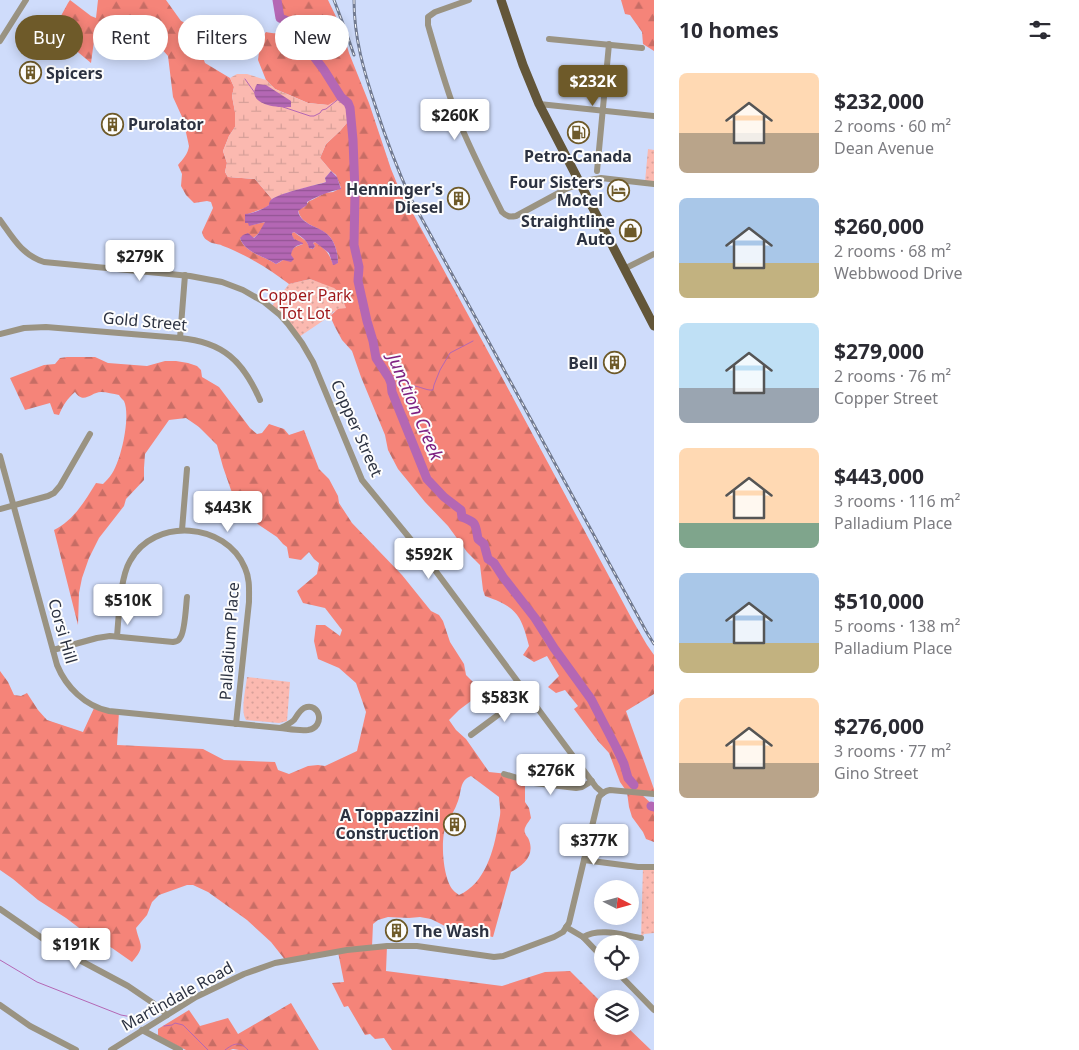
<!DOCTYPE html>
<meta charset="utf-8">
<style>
:root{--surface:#fff;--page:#f7f7f7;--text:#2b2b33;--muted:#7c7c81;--accent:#6e5a29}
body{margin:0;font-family:"Noto Sans",sans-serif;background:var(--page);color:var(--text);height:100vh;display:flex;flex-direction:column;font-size:19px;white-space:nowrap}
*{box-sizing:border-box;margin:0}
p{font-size:16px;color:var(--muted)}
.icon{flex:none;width:28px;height:28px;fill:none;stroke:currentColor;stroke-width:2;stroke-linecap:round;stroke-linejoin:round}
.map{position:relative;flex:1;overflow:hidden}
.sheet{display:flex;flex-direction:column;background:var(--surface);width:425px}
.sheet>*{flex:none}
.guide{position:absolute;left:15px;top:15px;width:475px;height:45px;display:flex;gap:10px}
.needle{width:32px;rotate:96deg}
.buttons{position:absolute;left:594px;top:880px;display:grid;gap:10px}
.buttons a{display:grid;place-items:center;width:45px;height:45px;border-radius:50%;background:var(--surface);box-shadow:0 2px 12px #0003;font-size:25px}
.price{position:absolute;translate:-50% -42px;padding:0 11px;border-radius:5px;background:#fff;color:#222;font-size:16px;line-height:32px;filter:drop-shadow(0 1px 2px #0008)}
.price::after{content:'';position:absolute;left:50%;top:30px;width:15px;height:11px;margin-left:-8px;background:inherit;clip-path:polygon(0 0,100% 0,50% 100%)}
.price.active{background:var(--accent);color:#fff}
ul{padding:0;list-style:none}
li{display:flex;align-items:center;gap:15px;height:125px;padding:0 25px}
li span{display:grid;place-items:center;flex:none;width:140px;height:100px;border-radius:8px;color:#555}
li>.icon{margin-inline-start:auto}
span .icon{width:60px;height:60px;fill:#fffc;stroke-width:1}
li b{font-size:21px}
h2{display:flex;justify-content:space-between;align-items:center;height:60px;padding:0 25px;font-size:21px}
.chip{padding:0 18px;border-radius:22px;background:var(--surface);box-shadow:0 2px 12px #0003;font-size:18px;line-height:45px}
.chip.active{background:var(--accent);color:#fff}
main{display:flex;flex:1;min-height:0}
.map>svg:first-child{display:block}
.grass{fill:url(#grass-dots)}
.forest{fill:url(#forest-firs);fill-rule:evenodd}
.wetland{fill:url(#wetland-marsh)}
.garden{fill:#fbb9b0}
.water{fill:url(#water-rules)}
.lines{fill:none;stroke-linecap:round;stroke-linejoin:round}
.stream{stroke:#b467b4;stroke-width:1}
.river{stroke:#b467b4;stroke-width:9}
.minor{stroke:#9a9382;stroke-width:6}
.major{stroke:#635639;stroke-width:9}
.rail-casing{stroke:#727b91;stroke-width:3}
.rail{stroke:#fdfdfd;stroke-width:1;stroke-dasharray:4;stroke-linecap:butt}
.labels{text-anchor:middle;stroke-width:4;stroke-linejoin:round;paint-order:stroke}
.poi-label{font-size:16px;font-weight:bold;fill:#2c3241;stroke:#fdfdfd;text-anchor:end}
.park-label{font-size:16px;fill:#9e1618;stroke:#fdfdfd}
.street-label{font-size:16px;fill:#2c3241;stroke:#fdfdfd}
.water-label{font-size:18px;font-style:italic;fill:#7f2282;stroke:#fdfdfd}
</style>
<main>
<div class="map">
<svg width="654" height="1050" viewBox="0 0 654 1050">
<defs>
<pattern id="grass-dots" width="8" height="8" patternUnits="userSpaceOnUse" patternTransform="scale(1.25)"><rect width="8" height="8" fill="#fbb9b0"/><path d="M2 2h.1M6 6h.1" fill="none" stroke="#d7a099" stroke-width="1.8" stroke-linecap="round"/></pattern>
<pattern id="forest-firs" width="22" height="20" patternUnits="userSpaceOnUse" patternTransform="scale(1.25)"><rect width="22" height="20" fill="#f58479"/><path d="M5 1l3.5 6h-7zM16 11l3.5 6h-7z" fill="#c76d65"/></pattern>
<pattern id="wetland-marsh" width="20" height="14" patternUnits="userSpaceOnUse" patternTransform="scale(1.25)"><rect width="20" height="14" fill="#fbb9b0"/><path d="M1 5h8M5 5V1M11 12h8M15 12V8" fill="none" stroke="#d7a099"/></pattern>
<pattern id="water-rules" width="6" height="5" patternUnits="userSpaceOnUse" patternTransform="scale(1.25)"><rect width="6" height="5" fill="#b467b4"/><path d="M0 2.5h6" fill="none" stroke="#935594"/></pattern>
</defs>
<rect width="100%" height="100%" fill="#cfdcfb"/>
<g class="grass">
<polygon points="648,149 654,150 654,183 645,182"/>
<path d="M310 279C331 287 339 284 346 308L333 312 330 316 299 337 271 307 289 284Z"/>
<path d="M247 677 290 682 287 721 279 723 246 720C240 711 246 688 247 677Z"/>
<polygon points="643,867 654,867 654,933 644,934 641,939"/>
</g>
<g class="forest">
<path d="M70 0 91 16 96 18 98 0H166L181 21 192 26 205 63 230 78 234 87 232 96 235 112V127L229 136 223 151 227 163 225 172 228 177 255 179 272 199 270 202 269 205 265 208 245 215V222H248L252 225 265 222C264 228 258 235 253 238L251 237 240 238C245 253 264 256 276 264L280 262 290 255 292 250 295 247 303 244C298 241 291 240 292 233L294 232 306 241 311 249H313L315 246 313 243 315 242C326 250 328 251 333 264L338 263C338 254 335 242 329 236 320 226 301 226 298 210L304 207 309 201 312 200 325 193 333 192 341 188 336 175 331 171 320 158 326 144 340 131 351 118 328 105 308 103 287 94 275 89 266 80 258 60 259 52 263 42V36L266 32C274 34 278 34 285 28L284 20 280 18 277 0H328L342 29 349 53 369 103 391 169 398 186 497 368 633 621 647 645 654 655V694L626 711 654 789V795L641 794 654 806V842L646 839 643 832 632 817 629 807 627 792 620 782 609 753 598 741 574 709 578 706 565 690 556 693 548 687 559 676 547 656 534 662 523 655 529 646C521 614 516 607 485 596L483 590 480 565 467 552 448 526 425 502 398 469 388 450 385 435 361 377 352 351 342 340 335 327 330 316 338 309 346 308 340 293 334 288 310 279 289 284C271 270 245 254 223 246 220 244 215 244 212 243 206 240 203 238 202 232L213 208 211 202 207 201 194 203 186 195 181 186 182 174 178 165C183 159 188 154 189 146L183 119 173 97 168 56 151 37 133 30 96 26 91 63 55 33 56 25 68 3Z"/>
<polygon points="621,0 654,0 654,51 643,44 642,32 630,15 625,14"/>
<path d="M67 357H95L108 363 147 366 165 361H176L188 363 197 366 201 370 202 377 219 387 250 428 257 434 262 433 269 424 284 429 289 435 304 430 319 469 329 479 338 496 339 503 352 523 402 575 431 611 439 615 443 621 450 642 464 664 466 675 483 692 459 710 449 720 456 730 466 739 489 772 508 774 534 782 525 784V802L529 808 531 818C528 823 523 828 525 833 526 836 528 837 529 840 535 856 523 865 511 872L493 937 453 930 431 919 420 917 409 918 388 917 378 920 373 924 372 947 387 946 386 971 502 986 545 972 570 971 602 1003V1026H626L651 1050H392L384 1038 375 1039 370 1034 365 1035 348 1006 344 1007 332 983 344 982 338 952 286 961 271 942 247 920 208 892 193 885H187L159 895 152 902 147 915 136 928C140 947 146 945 132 962L112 948 87 934 66 918 38 900 13 879 0 870V671L8 682 14 695 21 696 27 693 38 710 47 720 83 732 95 706 119 712 117 745 203 749 224 760 275 762 278 770 289 774 308 766 318 765 325 766 357 751 366 712 356 683 339 668 318 659 314 641 316 625H325L340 636 342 630 325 608 303 603 297 591 317 574 319 563 314 559 309 552 301 560 289 558 287 547 283 544 277 537 259 525 239 506 231 490 223 467 217 445 199 427 186 418 169 420 145 454 144 468V480L126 499 124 506 99 538 89 558 82 578 79 593 78 625 54 530C73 521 85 501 96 483L103 484C106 481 109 478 111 475 121 462 131 416 124 401 122 399 120 397 119 395 113 394 107 392 101 392 91 392 84 405 75 392 67 399 63 405 59 415L54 414 50 403 25 410 10 378 44 365 55 364 60 358ZM471 776 499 797C499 801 500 805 500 809 501 814 499 820 498 825 494 850 485 884 459 895 457 893 454 892 453 890 443 879 440 839 446 826 450 817 455 810 458 801 462 791 459 781 471 776Z"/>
<polygon points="291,1003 319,1050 239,1050 233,1049 230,1050 186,1050 158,1036 158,1029 189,1010 200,1026 228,1018 238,1034"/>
</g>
<path class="wetland" d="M237 74H247L266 80 275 89 308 103 328 105 342 97C349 104 350 109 351 118L340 131 326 144 320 158 331 171 325 178 326 182 286 193 272 199 255 179 228 177 225 172 227 163 223 151 229 136 235 127V112L232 96 234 87 230 78Z"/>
<polygon class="garden" points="649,895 654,896 654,918 648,918"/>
<g class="water">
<path d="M257 84 266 85 291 101V107C277 108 245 105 257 84Z"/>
<path d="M331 171 337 177 341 189C330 191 318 196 307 202V205L298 211C301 226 321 226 329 236 335 242 338 254 338 263L334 265H333L329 253 315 242 313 243 315 246 313 249 309 248C308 240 300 236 294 232L292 233V235L294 239 303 243V244C296 245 292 248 291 255L294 259 291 262 283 260 276 264C264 256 245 253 240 238L243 235 248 233 254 238 258 234 265 222 249 226 248 223H245V214C252 214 263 209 269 205 269 204 269 203 270 201 274 194 317 185 326 182L325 178Z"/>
</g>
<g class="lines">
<g class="stream">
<polyline points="245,79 255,93"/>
<polyline points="280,106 310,116 314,116 320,113 322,110 326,109 341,97"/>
<polyline points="391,383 395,384"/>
<path d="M408 386C417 384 425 391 433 390L434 385 440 370 450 353 473 341"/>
<polyline points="0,960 37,982 121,1015 143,1019"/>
<polyline points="164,1026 172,1025 175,1023 183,1025 208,1050"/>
<path d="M225 1050C234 1043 240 1041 248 1050"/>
</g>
<g class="river">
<path d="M277 0 280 18 290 22 301 34V38L306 46 324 70 341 97 348 103 350 108 353 140 355 192 354 245 359 267 358 281 367 321 373 341 376 358 389 378 391 383 392 392 427 479 444 497 461 510 462 517C477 523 475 523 478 539L484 544 488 559 494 563 503 577 535 618 554 648 591 699 616 747 624 764 628 778 634 785"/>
<polyline points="651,806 654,807"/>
</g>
<g class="minor">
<path d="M469 0 435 12 428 17V25C437 56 446 88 458 119 471 151 487 182 502 212 507 217 510 217 516 216L566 189 590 180 601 178 654 184"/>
<polyline points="549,39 642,48"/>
<polyline points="0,41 26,0"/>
<polyline points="539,104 654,116"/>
<polyline points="597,171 609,44"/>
<path d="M0 220C13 238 22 255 44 262L190 276 222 282 243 290 264 302 280 315 288 324 302 343 313 362 362 480 426 558 596 787 603 793"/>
<polyline points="624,269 654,254"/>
<path d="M0 334 24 328 46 327 180 338C223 342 243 361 260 400"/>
<polyline points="180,338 185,275"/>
<path d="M0 456 57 665C66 687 85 706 109 711L280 728C289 729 299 731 308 730 326 727 320 701 304 708 299 711 297 716 294 720 290 724 285 726 280 728"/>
<polyline points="0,509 48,496 54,493 60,486 90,434"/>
<polyline points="182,530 187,469"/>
<path d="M117 636C119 615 120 578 130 561 154 517 226 522 245 568 250 579 249 590 249 602L236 724"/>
<path d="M53 650 97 638 110 636 173 642C177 641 178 642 180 638 185 633 186 605 187 597"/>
<polyline points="471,735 526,694"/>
<polyline points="504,774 534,783 576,788 582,787 592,781"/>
<polyline points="584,860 638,867 654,867"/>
<polyline points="0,909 55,947 128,986 153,1003 167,1015"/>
<polyline points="566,927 583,937 602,957"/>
<path d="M583 937C600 927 623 935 641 938"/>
<polyline points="616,971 654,1010"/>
<polyline points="0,1005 30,1026 76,1050"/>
<polyline points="142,1030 180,1050"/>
<path d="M111 1050 196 997 244 974 275 963 347 950 387 946H417L494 957 503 956 554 937 563 932 569 923 599 797C602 793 605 791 610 790L654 794"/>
</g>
<polyline class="major" points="501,0 523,65 539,104 654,326"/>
<defs>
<g id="rail">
<polyline points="334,0 345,29 354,55"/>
<path d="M354 0C354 38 364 72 376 108 386 139 397 168 410 197L646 631 654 644"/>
</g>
</defs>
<use href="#rail" class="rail-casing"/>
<use href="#rail" class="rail"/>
</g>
<defs>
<symbol id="building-ring" viewBox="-11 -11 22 22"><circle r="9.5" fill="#fdfdfd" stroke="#6e5a29" stroke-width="1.5"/><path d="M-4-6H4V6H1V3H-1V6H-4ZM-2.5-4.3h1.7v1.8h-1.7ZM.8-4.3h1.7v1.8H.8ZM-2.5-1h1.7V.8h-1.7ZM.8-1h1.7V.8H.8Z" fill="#6e5a29"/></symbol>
<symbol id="fuel-ring" viewBox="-11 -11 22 22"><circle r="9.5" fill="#fdfdfd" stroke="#6e5a29" stroke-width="1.5"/><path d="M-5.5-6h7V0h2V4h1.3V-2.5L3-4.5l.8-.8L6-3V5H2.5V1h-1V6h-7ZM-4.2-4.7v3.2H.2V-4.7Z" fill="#6e5a29"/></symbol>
<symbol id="hotel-ring" viewBox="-11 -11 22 22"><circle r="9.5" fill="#fdfdfd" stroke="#6e5a29" stroke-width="1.5"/><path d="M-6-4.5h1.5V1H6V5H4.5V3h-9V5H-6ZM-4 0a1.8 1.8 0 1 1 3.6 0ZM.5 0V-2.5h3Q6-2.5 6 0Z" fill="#6e5a29"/></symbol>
<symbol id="shop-ring" viewBox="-11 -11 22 22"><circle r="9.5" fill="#fdfdfd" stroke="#6e5a29" stroke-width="1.5"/><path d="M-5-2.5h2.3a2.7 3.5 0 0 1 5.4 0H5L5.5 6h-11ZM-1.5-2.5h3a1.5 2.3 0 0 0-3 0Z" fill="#6e5a29"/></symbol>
</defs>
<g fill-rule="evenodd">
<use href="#building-ring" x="18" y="60" width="25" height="25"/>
<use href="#building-ring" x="100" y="112" width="25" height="25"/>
<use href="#fuel-ring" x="566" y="120" width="25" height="25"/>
<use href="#hotel-ring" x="606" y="178" width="25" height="25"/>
<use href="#building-ring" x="446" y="186" width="25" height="25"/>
<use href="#shop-ring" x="618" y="218" width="25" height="25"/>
<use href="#building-ring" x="602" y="350" width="25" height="25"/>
<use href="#building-ring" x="442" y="812" width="25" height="25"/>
<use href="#building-ring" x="384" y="918" width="25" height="25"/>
</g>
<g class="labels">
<g class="poi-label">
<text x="46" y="79" text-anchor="start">Spicers</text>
<text x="128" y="130" text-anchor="start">Purolator</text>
<text x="578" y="162" text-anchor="middle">Petro-Canada</text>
<text x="603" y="188">Four Sisters<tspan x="603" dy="18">Motel</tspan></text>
<text x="443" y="195">Henninger's<tspan x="443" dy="18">Diesel</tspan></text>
<text x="615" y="227">Straightline<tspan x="615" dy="18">Auto</tspan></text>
<text x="598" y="369">Bell</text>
<text x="439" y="821">A Toppazzini<tspan x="439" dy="18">Construction</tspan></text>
<text x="413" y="937" text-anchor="start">The Wash</text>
</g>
<g class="park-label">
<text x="305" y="301">Copper Park<tspan x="305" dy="18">Tot Lot</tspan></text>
</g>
<g class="street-label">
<text transform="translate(145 321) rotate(5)" y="6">Gold Street</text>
<text transform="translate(357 428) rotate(66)" y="6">Copper Street</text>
<text transform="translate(63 631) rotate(74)" y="6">Corsi Hill</text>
<text transform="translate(229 641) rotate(-86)" y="6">Palladium Place</text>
<text transform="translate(177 996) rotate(-29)" y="6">Martindale Road</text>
</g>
<g class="water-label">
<text transform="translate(415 407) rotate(67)" y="6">Junction Creek</text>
</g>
</g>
</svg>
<div class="buttons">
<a><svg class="needle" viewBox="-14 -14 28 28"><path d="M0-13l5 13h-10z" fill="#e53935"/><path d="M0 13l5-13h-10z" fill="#7c7c81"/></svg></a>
<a><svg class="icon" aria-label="locate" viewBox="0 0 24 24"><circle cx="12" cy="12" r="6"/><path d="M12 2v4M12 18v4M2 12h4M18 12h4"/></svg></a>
<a><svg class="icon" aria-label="layers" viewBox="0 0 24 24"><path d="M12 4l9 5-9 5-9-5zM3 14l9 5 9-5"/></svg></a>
</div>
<b class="price active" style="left:593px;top:107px">$232K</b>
<b class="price" style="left:455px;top:141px">$260K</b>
<b class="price" style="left:140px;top:282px">$279K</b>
<b class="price" style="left:228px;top:533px">$443K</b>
<b class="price" style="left:429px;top:580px">$592K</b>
<b class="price" style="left:128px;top:626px">$510K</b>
<b class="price" style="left:505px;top:723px">$583K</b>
<b class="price" style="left:551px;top:796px">$276K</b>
<b class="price" style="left:594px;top:866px">$377K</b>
<b class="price" style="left:76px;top:970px">$191K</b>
<div class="guide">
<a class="chip active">Buy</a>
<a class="chip">Rent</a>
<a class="chip">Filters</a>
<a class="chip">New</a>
</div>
</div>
<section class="sheet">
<h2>10 homes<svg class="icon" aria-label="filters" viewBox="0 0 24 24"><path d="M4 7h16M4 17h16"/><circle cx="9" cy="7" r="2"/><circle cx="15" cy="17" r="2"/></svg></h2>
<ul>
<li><span style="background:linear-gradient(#ffd9b3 60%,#b9a48a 0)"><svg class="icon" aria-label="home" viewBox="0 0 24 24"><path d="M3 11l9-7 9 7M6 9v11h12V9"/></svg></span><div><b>$232,000</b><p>2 rooms · 60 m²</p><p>Dean Avenue</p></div></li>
<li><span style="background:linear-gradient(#a9c7e8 65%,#c2b280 0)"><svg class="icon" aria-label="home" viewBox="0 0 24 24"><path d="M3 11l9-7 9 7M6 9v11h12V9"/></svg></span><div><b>$260,000</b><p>2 rooms · 68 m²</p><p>Webbwood Drive</p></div></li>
<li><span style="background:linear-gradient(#bfe0f5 65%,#9aa5b1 0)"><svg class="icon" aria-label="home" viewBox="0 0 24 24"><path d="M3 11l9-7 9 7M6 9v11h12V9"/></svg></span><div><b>$279,000</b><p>2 rooms · 76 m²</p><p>Copper Street</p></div></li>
<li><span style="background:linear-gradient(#ffd9b3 75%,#7fa58c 0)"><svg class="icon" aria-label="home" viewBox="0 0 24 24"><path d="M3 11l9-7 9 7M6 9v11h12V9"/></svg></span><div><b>$443,000</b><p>3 rooms · 116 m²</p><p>Palladium Place</p></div></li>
<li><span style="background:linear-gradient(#a9c7e8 70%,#c2b280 0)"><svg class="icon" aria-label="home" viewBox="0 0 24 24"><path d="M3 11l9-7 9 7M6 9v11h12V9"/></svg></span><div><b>$510,000</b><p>5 rooms · 138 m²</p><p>Palladium Place</p></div></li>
<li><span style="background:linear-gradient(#ffd9b3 65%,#b9a48a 0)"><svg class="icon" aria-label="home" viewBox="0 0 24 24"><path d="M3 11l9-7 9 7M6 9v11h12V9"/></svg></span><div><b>$276,000</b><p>3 rooms · 77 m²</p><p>Gino Street</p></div></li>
</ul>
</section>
</main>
